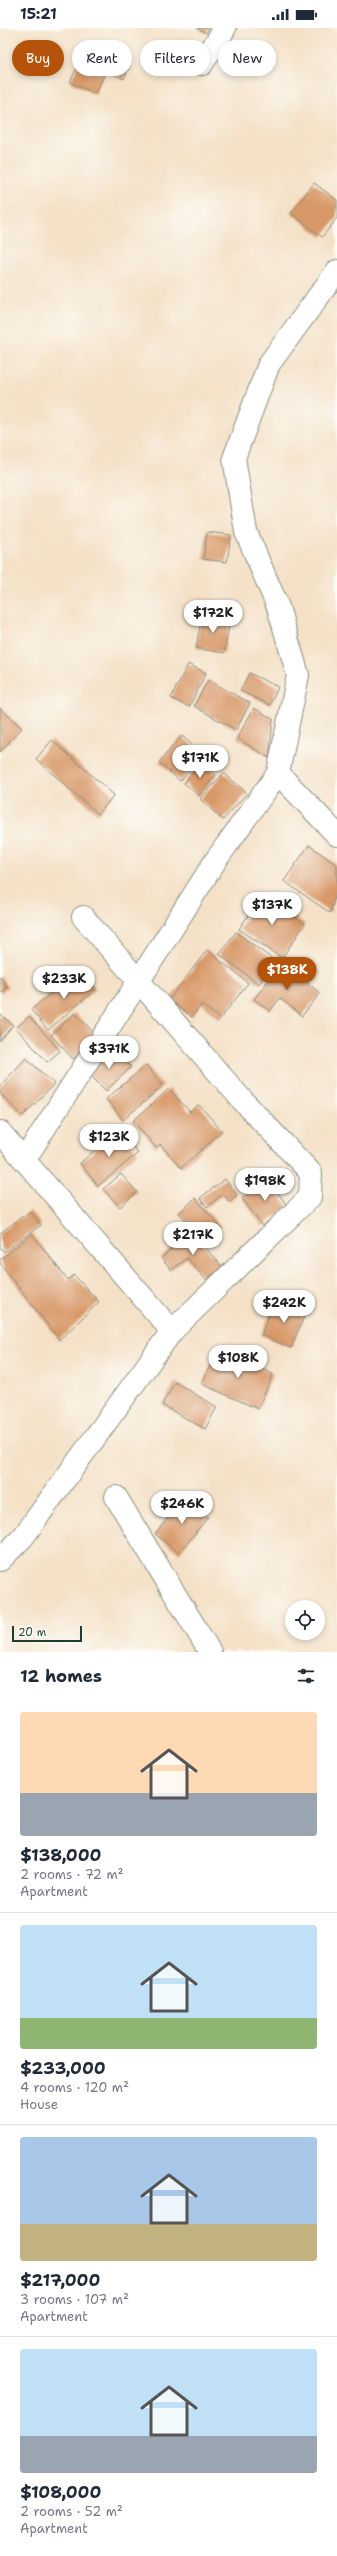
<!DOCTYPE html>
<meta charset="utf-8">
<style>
:root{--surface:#fff;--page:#f2f2f3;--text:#1f2937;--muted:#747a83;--line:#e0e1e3;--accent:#b45309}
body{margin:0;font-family:"Shantell Sans",sans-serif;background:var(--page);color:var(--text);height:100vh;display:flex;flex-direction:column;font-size:15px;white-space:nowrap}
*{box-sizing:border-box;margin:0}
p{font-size:13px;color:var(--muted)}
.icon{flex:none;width:22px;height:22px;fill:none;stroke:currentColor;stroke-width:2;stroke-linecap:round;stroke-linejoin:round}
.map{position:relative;height:1624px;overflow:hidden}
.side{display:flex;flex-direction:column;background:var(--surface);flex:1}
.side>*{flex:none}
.banner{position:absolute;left:12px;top:12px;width:313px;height:36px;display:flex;gap:8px}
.tools{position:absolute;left:285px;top:1572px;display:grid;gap:8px}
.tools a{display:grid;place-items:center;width:40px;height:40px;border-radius:50%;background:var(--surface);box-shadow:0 2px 6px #0003;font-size:20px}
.scale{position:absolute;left:12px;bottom:10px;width:70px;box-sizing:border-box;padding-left:4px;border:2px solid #1f3d34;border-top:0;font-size:11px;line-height:14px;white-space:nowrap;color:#1f3d34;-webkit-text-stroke:3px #fdfcf7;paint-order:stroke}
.price{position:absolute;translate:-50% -34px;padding:0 9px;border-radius:14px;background:#fff;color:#222;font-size:13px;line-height:26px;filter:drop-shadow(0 1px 2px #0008)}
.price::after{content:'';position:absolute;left:50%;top:24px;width:12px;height:9px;margin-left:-6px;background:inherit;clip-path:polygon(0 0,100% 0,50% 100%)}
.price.selected{background:var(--accent);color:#fff}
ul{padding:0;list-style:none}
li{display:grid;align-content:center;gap:8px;height:212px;padding:0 20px}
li+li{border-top:1px solid var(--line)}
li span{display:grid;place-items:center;height:124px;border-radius:4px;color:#555}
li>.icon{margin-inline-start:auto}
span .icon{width:72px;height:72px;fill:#fffc;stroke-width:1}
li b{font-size:17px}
h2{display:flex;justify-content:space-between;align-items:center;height:48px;padding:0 20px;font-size:17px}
.tag{padding:0 14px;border-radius:18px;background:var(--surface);box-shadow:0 2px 6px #0003;font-size:14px;line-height:36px}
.tag.selected{background:var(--accent);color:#fff}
.status{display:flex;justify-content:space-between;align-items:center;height:28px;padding:0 20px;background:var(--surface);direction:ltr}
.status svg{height:11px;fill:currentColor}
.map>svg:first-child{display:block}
.building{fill:#d89867}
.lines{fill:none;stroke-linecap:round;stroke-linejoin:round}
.minor-casing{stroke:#8a8f7e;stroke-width:24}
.minor{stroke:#fff;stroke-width:22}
</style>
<div class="status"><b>15:21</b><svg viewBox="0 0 49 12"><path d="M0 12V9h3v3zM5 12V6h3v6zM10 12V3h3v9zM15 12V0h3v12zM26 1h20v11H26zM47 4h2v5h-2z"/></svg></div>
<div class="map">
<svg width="337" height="1624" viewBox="0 0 337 1624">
<rect width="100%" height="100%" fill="#fdfcf7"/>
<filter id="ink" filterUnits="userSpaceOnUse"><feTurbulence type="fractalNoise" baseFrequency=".025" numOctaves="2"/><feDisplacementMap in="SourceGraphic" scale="8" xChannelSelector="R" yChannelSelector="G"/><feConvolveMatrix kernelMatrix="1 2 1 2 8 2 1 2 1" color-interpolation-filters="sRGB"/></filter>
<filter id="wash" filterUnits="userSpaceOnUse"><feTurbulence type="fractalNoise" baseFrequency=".012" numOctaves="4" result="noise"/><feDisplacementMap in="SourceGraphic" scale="16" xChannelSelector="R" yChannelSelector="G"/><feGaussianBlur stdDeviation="0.9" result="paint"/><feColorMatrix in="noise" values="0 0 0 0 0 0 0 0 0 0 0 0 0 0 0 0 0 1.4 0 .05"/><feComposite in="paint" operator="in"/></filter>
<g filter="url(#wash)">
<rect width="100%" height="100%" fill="#f4e1c7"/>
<g id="blocks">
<g class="building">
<polygon points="197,0 209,0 206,5"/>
<polygon points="88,17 130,37 124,51 106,43 95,66 70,54"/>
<polygon points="314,155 337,172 337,190 322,209 291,185"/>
<polygon points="207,504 231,507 227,534 203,531"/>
<polygon points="202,587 230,592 224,625 196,620"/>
<polygon points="188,636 206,645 189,679 171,670"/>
<polygon points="249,645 278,659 270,677 240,663"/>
<polygon points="208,652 250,675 236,702 194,678"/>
<polygon points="0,680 22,700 0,724"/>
<polygon points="254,680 273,691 269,730 237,710"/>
<polygon points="182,708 203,727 180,753 159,734"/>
<polygon points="52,712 114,767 98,786 36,731"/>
<polygon points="201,734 216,747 199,768 184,755"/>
<polygon points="224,745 247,765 223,792 200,771"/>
<polygon points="309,817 337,837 337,862 330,885 284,853"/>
<polygon points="262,867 305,896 282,930 239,901"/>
<polygon points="236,904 275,933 259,956 219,926"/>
<polygon points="207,922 248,955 220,991 202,976 192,989 169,972"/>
<polygon points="282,935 320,965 302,988 280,970 270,983 254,971"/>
<polygon points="79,941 96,961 48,1002 31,982"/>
<polygon points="0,948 8,959 0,965"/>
<polygon points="75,985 98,1009 73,1031 51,1007"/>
<polygon points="0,986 13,997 0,1013"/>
<polygon points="29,988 60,1023 47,1034 16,1000"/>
<polygon points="112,1020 131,1039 106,1063 87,1044"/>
<polygon points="26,1030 54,1056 23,1088 0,1066 0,1058"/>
<polygon points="146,1037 163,1058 123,1092 106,1071"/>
<polygon points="169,1061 190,1084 199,1077 222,1103 181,1140 160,1116 156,1120 133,1093"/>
<polygon points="119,1102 138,1125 98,1158 80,1135"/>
<polygon points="121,1146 137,1164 120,1179 103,1161"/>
<polygon points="225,1151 237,1167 229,1174 223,1166 207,1179 200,1170"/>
<polygon points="268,1151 288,1179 262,1198 242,1170"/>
<polygon points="195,1170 221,1199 205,1214 179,1185"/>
<polygon points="30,1183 41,1197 4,1224 0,1219 0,1205"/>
<polygon points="192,1204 222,1239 206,1252 187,1230 171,1242 161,1230"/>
<polygon points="32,1206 68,1252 74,1247 99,1274 59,1312 0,1235 0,1231"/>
<polygon points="276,1271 306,1284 291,1320 261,1307"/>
<polygon points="217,1322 273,1346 258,1381 202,1356"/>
<polygon points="175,1354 217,1379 205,1401 162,1377"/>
<polygon points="184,1469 208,1489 179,1525 155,1506"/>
</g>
</g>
</g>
<g filter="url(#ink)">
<use href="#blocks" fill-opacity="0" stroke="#8a8f7e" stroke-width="1"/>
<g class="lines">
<defs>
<g id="minor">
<polyline points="202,36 225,0"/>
<polyline points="278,745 337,807"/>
<polyline points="0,1104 172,1303"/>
<polyline points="25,1131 216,832 278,745 298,647 278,579 246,504 234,430 269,336 337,243"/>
<polyline points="116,1469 210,1624"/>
<polyline points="0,1532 23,1509 172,1303 310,1169 311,1145 243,1073 83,889"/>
</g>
</defs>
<use href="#minor" class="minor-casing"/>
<use href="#minor" class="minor"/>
</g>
</g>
</svg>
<div class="tools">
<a><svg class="icon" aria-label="locate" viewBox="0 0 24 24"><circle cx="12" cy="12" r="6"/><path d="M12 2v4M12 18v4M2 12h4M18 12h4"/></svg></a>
</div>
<div class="scale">20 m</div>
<b class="price" style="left:213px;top:606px">$172K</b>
<b class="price" style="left:200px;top:751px">$171K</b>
<b class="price" style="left:272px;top:898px">$137K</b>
<b class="price selected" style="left:287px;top:963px">$138K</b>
<b class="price" style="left:64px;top:972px">$233K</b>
<b class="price" style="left:109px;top:1042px">$371K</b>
<b class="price" style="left:109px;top:1130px">$123K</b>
<b class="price" style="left:265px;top:1174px">$198K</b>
<b class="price" style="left:193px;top:1228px">$217K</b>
<b class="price" style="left:284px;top:1296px">$242K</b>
<b class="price" style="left:238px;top:1351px">$108K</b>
<b class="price" style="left:182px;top:1497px">$246K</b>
<div class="banner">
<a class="tag selected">Buy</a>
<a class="tag">Rent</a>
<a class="tag">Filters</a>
<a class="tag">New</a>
</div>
</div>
<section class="side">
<h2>12 homes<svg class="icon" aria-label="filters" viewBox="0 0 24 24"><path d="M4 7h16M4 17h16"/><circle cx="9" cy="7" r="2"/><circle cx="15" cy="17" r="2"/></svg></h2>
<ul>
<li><span style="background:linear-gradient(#ffd9b3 65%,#9aa5b1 0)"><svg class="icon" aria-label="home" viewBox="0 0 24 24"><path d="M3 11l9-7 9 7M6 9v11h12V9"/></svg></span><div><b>$138,000</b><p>2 rooms · 72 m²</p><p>Apartment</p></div></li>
<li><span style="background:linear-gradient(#bfe0f5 75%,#8fb573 0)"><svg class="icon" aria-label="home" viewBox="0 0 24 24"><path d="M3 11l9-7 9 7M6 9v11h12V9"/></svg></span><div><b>$233,000</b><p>4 rooms · 120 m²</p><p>House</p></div></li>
<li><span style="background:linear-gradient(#a9c7e8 70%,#c2b280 0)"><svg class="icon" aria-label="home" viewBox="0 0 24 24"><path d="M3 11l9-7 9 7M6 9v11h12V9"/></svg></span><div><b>$217,000</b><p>3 rooms · 107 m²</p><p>Apartment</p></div></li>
<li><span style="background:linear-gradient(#bfe0f5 70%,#9aa5b1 0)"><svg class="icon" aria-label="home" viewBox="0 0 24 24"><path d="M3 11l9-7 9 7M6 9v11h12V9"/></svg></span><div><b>$108,000</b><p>2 rooms · 52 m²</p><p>Apartment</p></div></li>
</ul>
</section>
